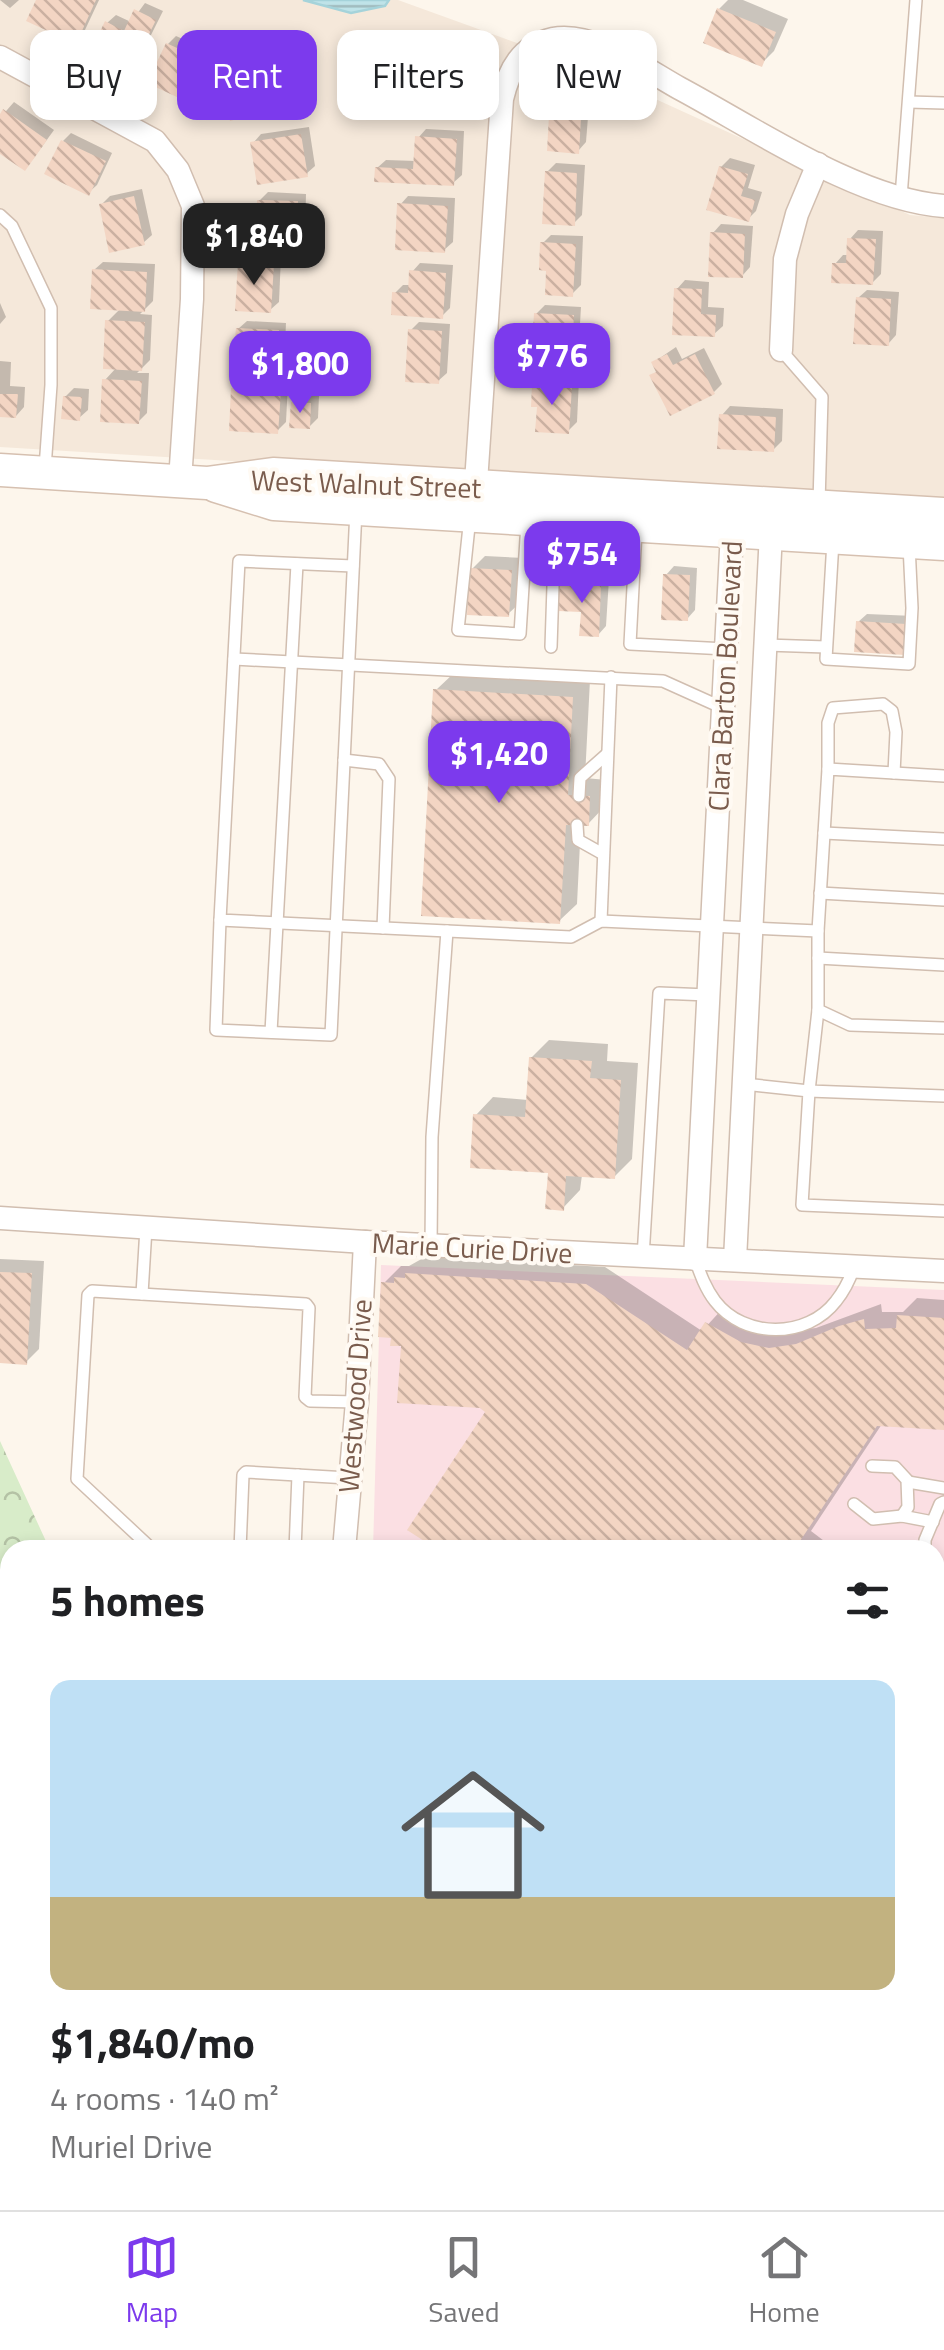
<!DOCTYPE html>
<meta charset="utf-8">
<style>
:root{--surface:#fff;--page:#f6f6f6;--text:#202124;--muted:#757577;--line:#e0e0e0;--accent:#7c3aed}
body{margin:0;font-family:"Titillium Web",sans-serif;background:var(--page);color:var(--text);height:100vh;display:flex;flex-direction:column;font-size:38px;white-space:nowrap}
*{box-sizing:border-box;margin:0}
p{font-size:32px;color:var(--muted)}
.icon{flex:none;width:55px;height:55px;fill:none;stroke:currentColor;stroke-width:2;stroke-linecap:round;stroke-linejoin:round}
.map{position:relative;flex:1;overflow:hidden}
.drawer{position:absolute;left:0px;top:1540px;width:945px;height:670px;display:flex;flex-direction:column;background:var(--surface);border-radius:30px 30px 0 0;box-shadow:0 5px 15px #0003}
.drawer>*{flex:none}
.banner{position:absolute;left:30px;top:30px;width:885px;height:90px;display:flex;gap:20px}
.price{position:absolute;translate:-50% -85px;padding:0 22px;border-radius:20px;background:var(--accent);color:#fff;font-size:32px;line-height:65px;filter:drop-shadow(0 2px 5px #0008)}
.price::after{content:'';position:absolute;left:50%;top:60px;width:30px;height:22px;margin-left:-15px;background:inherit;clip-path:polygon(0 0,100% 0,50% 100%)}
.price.on{background:#222;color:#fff}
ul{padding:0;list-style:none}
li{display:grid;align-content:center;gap:20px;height:530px;padding:0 50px}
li+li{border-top:2px solid var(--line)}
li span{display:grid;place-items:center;height:310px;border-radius:20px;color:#555}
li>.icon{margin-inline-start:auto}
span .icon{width:180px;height:180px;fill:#fffc;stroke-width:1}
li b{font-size:42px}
h2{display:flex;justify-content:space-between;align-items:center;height:120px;padding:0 50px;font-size:42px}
.chip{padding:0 35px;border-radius:20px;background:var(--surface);box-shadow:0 5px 15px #0003;font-size:35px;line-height:90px}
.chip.on{background:var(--accent);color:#fff}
.dock{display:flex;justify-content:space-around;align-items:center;height:140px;border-top:2px solid var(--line);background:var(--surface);font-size:28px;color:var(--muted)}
.dock a{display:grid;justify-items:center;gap:5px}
.dock .on{color:var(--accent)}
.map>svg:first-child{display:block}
.residential{fill:#f5e8da}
.medical{fill:#fbdfe3}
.forest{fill:url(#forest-crowns)}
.water{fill:url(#water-rules);stroke:#a5d3da;stroke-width:2.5}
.shadow{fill:#0003}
.building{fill:url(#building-back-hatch)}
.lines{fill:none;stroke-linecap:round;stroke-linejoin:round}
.service-casing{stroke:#d1beb0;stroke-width:14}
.minor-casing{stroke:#d1beb0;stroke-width:25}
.secondary-casing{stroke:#d6c0b0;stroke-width:35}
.service{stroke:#fff;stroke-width:11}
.minor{stroke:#fff;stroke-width:22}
.secondary{stroke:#fff;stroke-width:32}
.labels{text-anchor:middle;stroke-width:8;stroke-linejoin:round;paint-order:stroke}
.street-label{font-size:28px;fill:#7a5c4d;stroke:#fffaf3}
</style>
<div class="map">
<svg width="944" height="2210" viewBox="0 0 944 2210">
<defs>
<pattern id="forest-crowns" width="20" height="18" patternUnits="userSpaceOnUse" patternTransform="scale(2.5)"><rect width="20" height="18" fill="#d8ecc9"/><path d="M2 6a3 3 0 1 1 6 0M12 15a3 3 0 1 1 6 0" fill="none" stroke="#b4c2a5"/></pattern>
<pattern id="water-rules" width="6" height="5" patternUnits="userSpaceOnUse" patternTransform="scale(2.5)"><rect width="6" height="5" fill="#bfe3e8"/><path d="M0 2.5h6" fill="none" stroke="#a0bbbe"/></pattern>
<pattern id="building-back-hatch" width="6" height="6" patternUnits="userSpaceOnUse" patternTransform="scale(2.5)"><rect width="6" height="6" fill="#f3d5c3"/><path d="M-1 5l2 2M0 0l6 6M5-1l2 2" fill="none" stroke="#cab0a1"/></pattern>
</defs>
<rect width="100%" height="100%" fill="#fdf6ec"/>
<g class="residential">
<polygon points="0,0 398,0 594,71 910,215 944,218 944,504 0,447"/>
<polygon points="0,1764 10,1769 10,2200 212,2200 212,2210 0,2210"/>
</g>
<polygon class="medical" points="381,1265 944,1290 944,1863 935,1865 935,1550 373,1550"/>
<g class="forest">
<polygon points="0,1441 50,1550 10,1550 10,1769 0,1764"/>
<polygon points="212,2200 830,2200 831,2210 212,2210"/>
</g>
<g class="water">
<polygon points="303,0 389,0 385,6 351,13"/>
<polygon points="0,1684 10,1689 10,1756 0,1752"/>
</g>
<g class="shadow">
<polygon points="0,0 19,0 10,8"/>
<polygon points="39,0 99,0 84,32 75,41"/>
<polygon points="728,0 743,0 788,19 774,51 761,64 719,9"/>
<polygon points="145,3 163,11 137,63 128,72 107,23 116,15 131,22"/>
<polygon points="176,36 221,56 204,94 195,103 168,44"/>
<polygon points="265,62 268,74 264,77 271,101 262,110 222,79 230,71"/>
<polygon points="446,67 469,69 467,109 458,118 408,94 416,86 437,87 437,76"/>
<polygon points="295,71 305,81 286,101 275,91"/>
<polygon points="561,90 590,92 586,142 578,151 553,98"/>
<polygon points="14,102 54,130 33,159 0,151 0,118"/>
<polygon points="309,127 315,166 306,174 253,143 261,134"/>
<polygon points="426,129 464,131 462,175 453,183 377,168 386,160 416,161 418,138"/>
<polygon points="71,133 112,153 97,185 88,193 63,141"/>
<polygon points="730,158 755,165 748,188 762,192 756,211 748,219 721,167"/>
<polygon points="556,163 585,165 582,215 574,223 547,172"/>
<polygon points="142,189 152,235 143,243 102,204 110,196"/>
<polygon points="268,192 306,194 305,232 296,241 280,240 273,248 245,234 254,225 258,225 259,201"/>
<polygon points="408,196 455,198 453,242 444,250 400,205"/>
<polygon points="721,224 753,226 750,267 742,276 713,233"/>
<polygon points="858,230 883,231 881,274 872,283 835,264 843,255 849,255 850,239"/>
<polygon points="551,235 583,236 581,285 572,294 549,268 543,243"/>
<polygon points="249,254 281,256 279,302 270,310 240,263"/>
<polygon points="103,262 155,264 153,301 140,314 152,315 150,360 137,373 149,373 147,413 139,421 105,380 117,367 108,321 121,308 94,270"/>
<polygon points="420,263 453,265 450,308 442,316 395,293 403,285 411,285 412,272"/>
<polygon points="685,280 709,282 708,307 724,308 723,326 714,334 677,289"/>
<polygon points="867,290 899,292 896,335 888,344 858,298"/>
<polygon points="0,303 6,317 0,324"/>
<polygon points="545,305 581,307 579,341 568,349 567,357 559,365 536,314"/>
<polygon points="247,321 286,323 284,365 275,373 247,346 238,329"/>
<polygon points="419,322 450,324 447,373 438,381 410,331"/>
<polygon points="676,347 682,359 704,348 722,384 714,392 658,371 654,362"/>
<polygon points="0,361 11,362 10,386 25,387 24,407 16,416 0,415"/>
<polygon points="543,377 579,379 577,422 568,431 539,405 535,385"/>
<polygon points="242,381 288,383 286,422 277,431 233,390"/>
<polygon points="74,388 89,389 88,410 79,418 65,397"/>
<polygon points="302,395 319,396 318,418 309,427 293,403"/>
<polygon points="730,406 783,409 782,441 773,450 722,415"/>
<polygon points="485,556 524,558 522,601 508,614 472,569"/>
<polygon points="674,566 697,568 695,610 687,619 666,575"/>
<polygon points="570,577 609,579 606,626 598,635 583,610 561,585"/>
<polygon points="867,614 914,616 912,644 858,622"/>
<polygon points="454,673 590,680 585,778 607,780 605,806 588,824 581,823 577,904 559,921 436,690"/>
<polygon points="549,1040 608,1044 607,1061 638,1063 632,1159 614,1177 582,1175 580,1190 563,1208 550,1171 476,1115 493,1097 528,1100 531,1058"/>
<polygon points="425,1257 605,1267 702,1331 725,1306 759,1325 789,1331 816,1328 881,1304 882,1312 903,1312 917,1298 944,1300 944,1428 882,1424 811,1531 836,1550 443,1550 489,1411 403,1344 383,1284 401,1266 409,1266"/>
<polygon points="0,1259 44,1261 39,1349 26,1362 0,1361"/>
<polygon points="935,1776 944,1782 944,1816 935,1829"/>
<polygon points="0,2170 10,2170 10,2200 39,2200 39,2210 0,2210"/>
<polygon points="77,2200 129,2200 128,2208 77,2210"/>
<polygon points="152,2200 196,2200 195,2210 151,2210"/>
</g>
<g class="building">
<polygon points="36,0 96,0 76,44 26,21"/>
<polygon points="717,8 776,32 762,67 703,43"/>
<polygon points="134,9 156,20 129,75 89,55 105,21 124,31"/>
<polygon points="166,43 215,65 196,106 147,83"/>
<polygon points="257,69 261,84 256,86 264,112 230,121 219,79"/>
<polygon points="435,75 461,76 459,120 404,117 405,93 434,94"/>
<polygon points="285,78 298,91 286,104 272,91"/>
<polygon points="550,97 582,99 579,154 547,151"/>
<polygon points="3,109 47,140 25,171 0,154 0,114"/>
<polygon points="301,134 308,177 257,185 250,142"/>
<polygon points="415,136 457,139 454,186 374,182 375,167 413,169"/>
<polygon points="61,140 106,161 89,196 44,174"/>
<polygon points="719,166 748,174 741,196 755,200 749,222 706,210"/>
<polygon points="545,171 577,173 575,226 542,224"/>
<polygon points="134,196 145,245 109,253 99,204"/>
<polygon points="257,200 298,201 297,243 274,243 274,251 242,250 243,233 256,233"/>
<polygon points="397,203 448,206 445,253 395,250"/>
<polygon points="710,232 745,234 743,278 708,277"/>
<polygon points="847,238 876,239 873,285 831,283 832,263 846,263"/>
<polygon points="540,242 576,244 573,297 545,295 546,271 539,270"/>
<polygon points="238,262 274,264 271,313 235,311"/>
<polygon points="92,269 147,272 145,312 90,309"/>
<polygon points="409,270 446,273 443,319 391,315 392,292 408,293"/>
<polygon points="674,288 702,289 701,314 716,315 715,337 672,335"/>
<polygon points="856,297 891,299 889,346 853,344"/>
<polygon points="534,313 574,315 572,352 561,351 560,368 531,366"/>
<polygon points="105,320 145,322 142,371 103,369"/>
<polygon points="236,328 279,330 276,376 243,374 244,349 234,348"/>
<polygon points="408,329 442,331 439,384 405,382"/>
<polygon points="667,354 673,365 695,354 715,394 670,416 649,375 656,372 651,362"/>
<polygon points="102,379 142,381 139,424 100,422"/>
<polygon points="532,384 572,386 569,434 535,432 537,407 531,407"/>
<polygon points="231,388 281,391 278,434 229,431"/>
<polygon points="0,394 18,394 16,418 0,417"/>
<polygon points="63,396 82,397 80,421 61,419"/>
<polygon points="291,402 311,403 310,429 289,428"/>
<polygon points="719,414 776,417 774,452 717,449"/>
<polygon points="469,568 512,570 509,617 467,615"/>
<polygon points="663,574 690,575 688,621 661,620"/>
<polygon points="559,584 601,586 599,637 579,636 581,612 558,611"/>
<polygon points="856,621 906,624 905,655 854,652"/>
<polygon points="433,689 573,697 568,795 590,796 589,826 566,825 560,924 421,916"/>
<polygon points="529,1057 592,1061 590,1078 621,1080 615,1179 566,1176 564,1211 545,1209 548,1173 470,1168 473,1114 525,1117"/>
<polygon points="0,1272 32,1273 27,1365 0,1363"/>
<polygon points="405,1273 586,1284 687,1350 705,1322 741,1342 769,1348 796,1344 839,1326 864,1319 865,1329 896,1328 897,1315 944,1318 944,1430 877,1426 794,1550 438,1550 407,1530 485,1412 480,1408 397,1403 401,1346 390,1346 391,1338 378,1337 381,1282 394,1283 394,1277 405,1278"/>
<polygon points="0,2177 10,2178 10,2200 32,2200 32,2210 0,2210"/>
<polygon points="75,2200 122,2200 121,2210 74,2210"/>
<polygon points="149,2200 189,2200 188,2210 149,2210"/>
</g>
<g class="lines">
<defs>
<g id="service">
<polyline points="909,102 944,103"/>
<polyline points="901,197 916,0"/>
<polyline points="0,215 12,226 51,308 51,385 45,468"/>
<polyline points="781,350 822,397 819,503"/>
<polyline points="470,517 458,630 520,634 527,523"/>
<polyline points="636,530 630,644 726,649"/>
<polyline points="833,541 826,659 909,664 912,608 909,545"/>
<polyline points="353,566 239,561 220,920 571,937 601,921 818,931"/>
<polyline points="766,645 826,647"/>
<polyline points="551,647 555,525"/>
<polyline points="234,659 663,681 723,708"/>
<polyline points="344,760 379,764 389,779 383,928"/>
<polyline points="828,769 828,723 833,708 883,704 892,711 896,732 894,773"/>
<polyline points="944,776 828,769 818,931 818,1010 850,1025 944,1028"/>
<polyline points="579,796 580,778 607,754"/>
<polyline points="577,825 578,840 603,854"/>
<polyline points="824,833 944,839"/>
<polyline points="820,893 944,900"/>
<polyline points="220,920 216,1030 331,1035 356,510"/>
<polyline points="601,921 611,677"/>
<polyline points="818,958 944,965"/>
<polyline points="818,1010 809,1091 944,1096"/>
<polyline points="271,1032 297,564"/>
<polyline points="744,1084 809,1091 802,1205 944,1211"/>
<polyline points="431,1246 432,1137 447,931"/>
<polyline points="643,1257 659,993 708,995"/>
<path d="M695 1259C700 1273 705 1288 715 1301 744 1339 807 1339 836 1301 844 1291 850 1279 854 1267"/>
<polyline points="142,1294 146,1228"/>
<polyline points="872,1466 895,1467 907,1480 908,1507 902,1516"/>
<polyline points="908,1482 944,1488"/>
<polyline points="854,1504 873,1519 902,1516 933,1522"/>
<polyline points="153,1550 77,1479 88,1295 92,1291 306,1304 309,1308 305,1397 310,1401 357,1402"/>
<polyline points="240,1550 243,1475 246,1472 348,1478"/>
<polyline points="295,1550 298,1475"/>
<polyline points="925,1550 925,1540 940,1504 944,1502"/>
<polyline points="935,1721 944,1746"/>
<polyline points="935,1941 944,1940"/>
<polyline points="0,2132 10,2132"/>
<polyline points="859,2200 859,2210"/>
<polyline points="43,2210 44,2200"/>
</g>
<g id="minor">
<polyline points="0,57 155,141 178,170 193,206 192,299 180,481"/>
<polyline points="781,350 785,259 797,214 818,164"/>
<path d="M475 497 502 99C509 70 521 46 553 39 593 31 645 69 679 88 754 128 859 200 944 206"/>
<polyline points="0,1218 365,1242 944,1271"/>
<polyline points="695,1259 732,531 739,520"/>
<polyline points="735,1260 771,532 765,524"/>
<polyline points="344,1550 357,1402 365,1242"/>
<polyline points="935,1899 944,1897"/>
<polyline points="0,1978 10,1987"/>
</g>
<g id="secondary">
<polyline points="0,470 207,483 273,474 944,514"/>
<polyline points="216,486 274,504 944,544"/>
</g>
</defs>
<use href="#service" class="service-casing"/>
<use href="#minor" class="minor-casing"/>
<use href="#secondary" class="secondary-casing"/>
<use href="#service" class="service"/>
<use href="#minor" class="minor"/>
<use href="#secondary" class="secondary"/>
</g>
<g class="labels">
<g class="street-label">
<text transform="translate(366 484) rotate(2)" y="10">West Walnut Street</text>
<text transform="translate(725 676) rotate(-87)" y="10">Clara Barton Boulevard</text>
<text transform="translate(472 1248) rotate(3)" y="10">Marie Curie Drive</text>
<text transform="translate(355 1396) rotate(-86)" y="10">Westwood Drive</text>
</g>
</g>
</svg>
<b class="price on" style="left:254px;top:288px">$1,840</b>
<b class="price" style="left:552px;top:408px">$776</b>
<b class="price" style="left:300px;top:416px">$1,800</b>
<b class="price" style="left:582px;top:606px">$754</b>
<b class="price" style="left:499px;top:806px">$1,420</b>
<div class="banner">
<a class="chip">Buy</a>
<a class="chip on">Rent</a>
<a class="chip">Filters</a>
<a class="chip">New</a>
</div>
<section class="drawer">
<h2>5 homes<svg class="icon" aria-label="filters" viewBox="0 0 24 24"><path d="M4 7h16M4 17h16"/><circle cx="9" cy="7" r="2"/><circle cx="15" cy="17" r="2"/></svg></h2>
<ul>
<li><span style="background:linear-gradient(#bfe0f5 70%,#c2b280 0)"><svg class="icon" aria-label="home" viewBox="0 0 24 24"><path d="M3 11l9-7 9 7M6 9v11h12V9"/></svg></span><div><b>$1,840/mo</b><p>4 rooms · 140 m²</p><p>Muriel Drive</p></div></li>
</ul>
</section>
</div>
<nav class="dock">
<a class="on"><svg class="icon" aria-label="map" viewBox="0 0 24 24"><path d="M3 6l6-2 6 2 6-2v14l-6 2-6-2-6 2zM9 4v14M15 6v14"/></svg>Map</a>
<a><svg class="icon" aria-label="saved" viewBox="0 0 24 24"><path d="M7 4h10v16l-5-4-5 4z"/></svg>Saved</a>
<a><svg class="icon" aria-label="home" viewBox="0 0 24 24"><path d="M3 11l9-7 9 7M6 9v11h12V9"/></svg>Home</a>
</nav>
